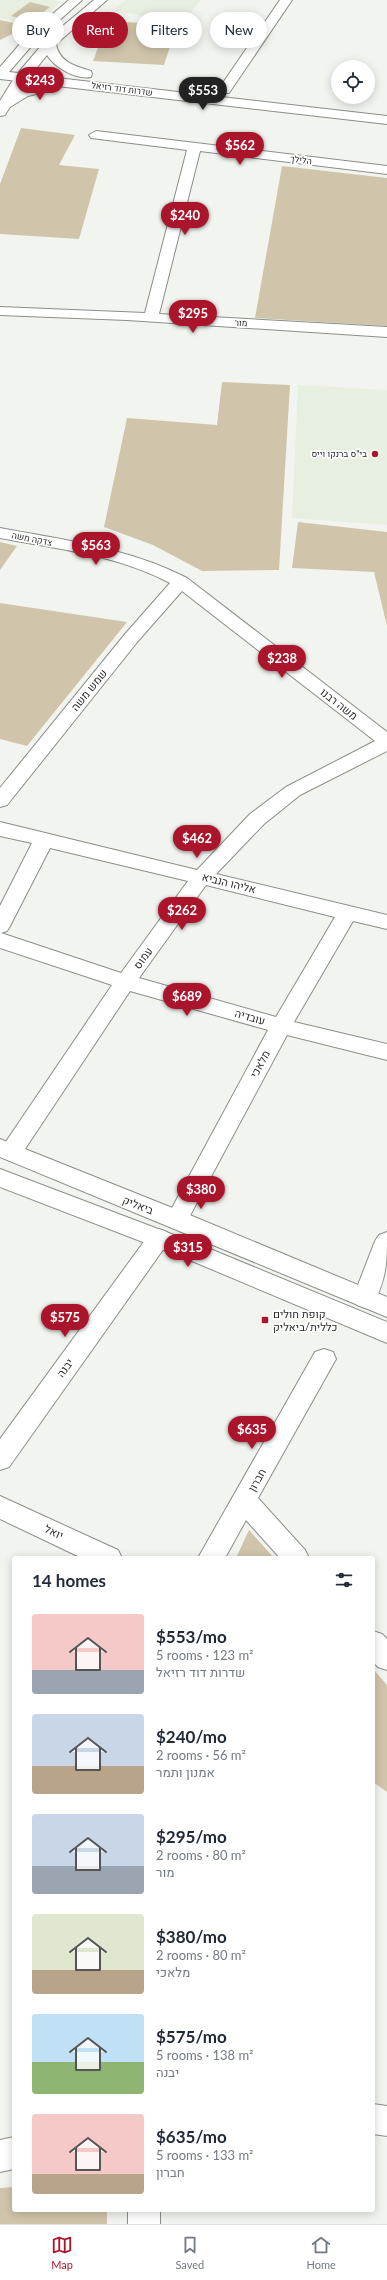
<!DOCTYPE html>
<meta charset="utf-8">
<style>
:root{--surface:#fff;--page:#f2f2f3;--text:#1f2937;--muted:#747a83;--line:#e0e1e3;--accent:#ab152c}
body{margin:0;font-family:Lato,Heebo,sans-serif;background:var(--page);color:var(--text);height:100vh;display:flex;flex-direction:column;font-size:15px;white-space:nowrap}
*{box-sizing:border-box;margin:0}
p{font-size:13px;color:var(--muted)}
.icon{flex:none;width:22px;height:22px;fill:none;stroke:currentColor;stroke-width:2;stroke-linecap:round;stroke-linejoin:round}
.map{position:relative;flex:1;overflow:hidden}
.drawer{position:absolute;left:12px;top:1556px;width:363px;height:656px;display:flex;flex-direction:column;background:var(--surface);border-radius:4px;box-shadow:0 2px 10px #0003}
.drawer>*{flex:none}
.banner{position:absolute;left:12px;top:12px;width:363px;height:36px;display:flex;gap:8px}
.controls{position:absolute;left:331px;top:60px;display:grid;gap:8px}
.controls a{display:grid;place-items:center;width:44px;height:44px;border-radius:50%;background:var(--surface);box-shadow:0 2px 10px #0003;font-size:20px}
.price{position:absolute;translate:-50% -34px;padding:0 9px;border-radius:14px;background:var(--accent);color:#fff;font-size:13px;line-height:26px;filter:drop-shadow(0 1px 2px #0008)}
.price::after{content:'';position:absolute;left:50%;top:24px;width:12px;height:9px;margin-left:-6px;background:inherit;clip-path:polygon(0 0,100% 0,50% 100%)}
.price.current{background:#222;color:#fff}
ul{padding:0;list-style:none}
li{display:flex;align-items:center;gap:12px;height:100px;padding:0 20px}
li span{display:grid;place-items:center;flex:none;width:112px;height:80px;border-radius:4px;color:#555}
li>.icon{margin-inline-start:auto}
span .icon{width:48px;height:48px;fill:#fffc;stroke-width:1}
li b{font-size:17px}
h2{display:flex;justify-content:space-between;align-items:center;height:48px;padding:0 20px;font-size:17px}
.pill{padding:0 14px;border-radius:18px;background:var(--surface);box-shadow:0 2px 10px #0003;font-size:14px;line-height:36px}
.pill.current{background:var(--accent);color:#fff}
.tab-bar{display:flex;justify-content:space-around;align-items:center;height:56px;border-top:1px solid var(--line);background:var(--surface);font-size:11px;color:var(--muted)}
.tab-bar a{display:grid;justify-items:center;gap:2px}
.tab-bar .current{color:var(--accent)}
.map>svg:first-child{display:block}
.built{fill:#e7efe1}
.green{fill:#d0c5ab}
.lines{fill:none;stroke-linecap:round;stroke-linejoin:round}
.minor-casing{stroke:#8b8e88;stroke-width:2}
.tertiary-casing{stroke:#8b8e88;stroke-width:2}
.secondary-casing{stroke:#8b8e88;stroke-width:2}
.minor{fill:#fff;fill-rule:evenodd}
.tertiary{fill:#fff;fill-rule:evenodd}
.secondary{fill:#fff;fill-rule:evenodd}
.poi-dot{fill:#ab152c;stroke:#fff;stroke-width:1.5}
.labels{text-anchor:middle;stroke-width:3.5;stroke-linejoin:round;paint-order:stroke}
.far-street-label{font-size:9px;fill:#2a2c29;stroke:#fff}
.far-poi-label{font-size:9px;fill:#2a2c29;stroke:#fff;text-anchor:end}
.street-label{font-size:11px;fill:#2a2c29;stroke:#fff}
.poi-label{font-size:11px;fill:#2a2c29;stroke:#fff;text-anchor:start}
</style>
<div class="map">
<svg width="387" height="2224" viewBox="0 0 387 2224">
<rect width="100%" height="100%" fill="#f2f5ef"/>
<g class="built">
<polygon points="0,0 55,0 61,2 31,26 0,18"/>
<polygon points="126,0 201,0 182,23 112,10"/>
<polygon points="298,385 387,390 387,525 292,518"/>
</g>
<g class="green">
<polygon points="30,2 50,7 31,21 11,16"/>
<polygon points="0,20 28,26 0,40"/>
<polygon points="108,21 177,25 164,65 93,61"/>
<polygon points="21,128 75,135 59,165 99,169 79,239 0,234 0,184"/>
<polygon points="282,166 387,178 387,326 255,318"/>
<polygon points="222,382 290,385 279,570 202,571 153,545 104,527 127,418 217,425"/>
<polygon points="298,522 387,532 387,626 374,572 292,568"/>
<polygon points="0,542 17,546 0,570"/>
<polygon points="0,603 127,622 27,746 0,739"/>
<polygon points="249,1530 274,1558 236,1558"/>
<polygon points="373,1669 387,1685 387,1792 373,1782"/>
<polygon points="14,2187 14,2210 107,2210 107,2224 0,2224 0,2188"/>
</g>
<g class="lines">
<defs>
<g id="minor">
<polygon points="280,0 292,0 229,93 219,93 218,90"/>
<polygon points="96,131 387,166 387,174 200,151 159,314 387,327 387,337 127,320 0,315 0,307 145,313 187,150 91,138 89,135"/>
<path d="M0 528C64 540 129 548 187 578L387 732V751L300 795 264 824 216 874 387 915V929L353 921 294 1022 387 1044V1060L287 1035 185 1225 177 1228 169 1225 166 1219 268 1030 130 991 19 1158 11 1161 3 1158 0 1152 3 1146 112 985 0 948V906L32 843 0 836V822L197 870 250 814 286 787 375 741 182 591 138 641 7 805 0 807V788L126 633 170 583C117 555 58 549 0 538ZM50 848 188 881 121 973 1 933 7 931 10 926ZM206 885 335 917 276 1017 139 978Z"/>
<polygon points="159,1229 167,1232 171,1238 167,1244 9,1467 0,1470 0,1439 151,1232"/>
<path d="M387 1232C387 1262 387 1277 373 1305L365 1308 357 1305 353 1298 375 1241 379 1235Z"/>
<polygon points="324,1349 333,1352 336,1359 258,1498 305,1550 309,1558 280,1558 246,1520 225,1558 198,1558 315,1352"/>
<polygon points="0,1496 118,1550 122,1558 82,1558 0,1519"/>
<polygon points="373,1631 382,1634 387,1639 387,1670 378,1667 373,1662"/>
<polygon points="373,2104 387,2106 387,2136 373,2134"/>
<polygon points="14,2137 14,2169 0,2172 0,2140"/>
<rect x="128" y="2210" width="32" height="14"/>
</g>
<g id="tertiary">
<polygon points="21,74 27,78 5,115 0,116 0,101 16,75"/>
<polygon points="0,1139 185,1213 387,1297 387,1317 0,1157"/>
<polygon points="0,1169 203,1246 387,1322 387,1343 187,1259 0,1187"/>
</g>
<path id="secondary" d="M69 0H82L34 43 9 72 18 73 46 40 94 0H107L56 44C59 62 75 66 91 71L92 74 91 77C76 80 54 67 47 55L31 75 387 116V124L57 86 56 89 28 96 10 107H0V101L18 90 44 84 0 79V67L26 37Z"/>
</defs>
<use href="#minor" class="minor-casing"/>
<use href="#tertiary" class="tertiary-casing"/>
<use href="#secondary" class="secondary-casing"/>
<use href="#minor" class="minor"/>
<use href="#tertiary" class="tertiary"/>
<use href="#secondary" class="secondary"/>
</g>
<g class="poi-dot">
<circle cx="375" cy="454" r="4"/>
<rect x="261" y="1316" width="8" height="8" rx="2"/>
</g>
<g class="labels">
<g class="far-street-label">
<text transform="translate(122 89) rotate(7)" y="3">שדרות דוד רזיאל</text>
<text transform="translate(301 160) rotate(7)" y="3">הלילך</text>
<text transform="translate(241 323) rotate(3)" y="3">מור</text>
<text transform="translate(32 539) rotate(11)" y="3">צדקה משה</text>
</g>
<g class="far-poi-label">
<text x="367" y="457">בי"ס ברנקו וייס</text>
</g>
<g class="street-label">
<text transform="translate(89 690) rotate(-51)" y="4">שמש משה</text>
<text transform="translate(339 704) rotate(38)" y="4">משה רבנו</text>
<text transform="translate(229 883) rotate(14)" y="4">אליהו הנביא</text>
<text transform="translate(143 958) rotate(-54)" y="4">עמוס</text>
<text transform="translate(250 1017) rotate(16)" y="4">עובדיה</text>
<text transform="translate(260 1064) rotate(-62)" y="4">מלאכי</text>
<text transform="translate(138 1205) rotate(21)" y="4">ביאליק</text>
<text transform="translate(65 1368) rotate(-54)" y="4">יבנה</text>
<text transform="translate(257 1480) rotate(-61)" y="4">חברון</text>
<text transform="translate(54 1532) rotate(25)" y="4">יואל</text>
</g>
<g class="poi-label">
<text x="273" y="1318">קופת חולים<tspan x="273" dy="13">כללית/ביאליק</tspan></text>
</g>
</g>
</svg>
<div class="controls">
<a><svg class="icon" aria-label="locate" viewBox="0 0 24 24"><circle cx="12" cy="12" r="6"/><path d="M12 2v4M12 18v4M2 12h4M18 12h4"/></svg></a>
</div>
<b class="price" style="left:40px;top:101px">$243</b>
<b class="price current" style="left:203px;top:111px">$553</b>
<b class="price" style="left:240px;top:166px">$562</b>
<b class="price" style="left:185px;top:236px">$240</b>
<b class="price" style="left:193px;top:334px">$295</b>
<b class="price" style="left:96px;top:566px">$563</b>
<b class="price" style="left:282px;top:679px">$238</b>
<b class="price" style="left:197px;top:859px">$462</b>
<b class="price" style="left:182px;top:931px">$262</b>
<b class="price" style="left:187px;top:1017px">$689</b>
<b class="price" style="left:201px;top:1210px">$380</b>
<b class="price" style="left:188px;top:1268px">$315</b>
<b class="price" style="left:65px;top:1338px">$575</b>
<b class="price" style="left:252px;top:1450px">$635</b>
<div class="banner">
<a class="pill">Buy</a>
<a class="pill current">Rent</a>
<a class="pill">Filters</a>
<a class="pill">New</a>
</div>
<section class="drawer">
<h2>14 homes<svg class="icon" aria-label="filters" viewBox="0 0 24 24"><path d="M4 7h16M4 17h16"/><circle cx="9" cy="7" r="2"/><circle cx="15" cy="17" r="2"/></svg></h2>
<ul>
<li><span style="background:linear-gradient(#f6c9c9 70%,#9aa5b1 0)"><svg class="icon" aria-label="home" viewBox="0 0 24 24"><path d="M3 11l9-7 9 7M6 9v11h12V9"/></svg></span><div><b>$553/mo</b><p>5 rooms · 123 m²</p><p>שדרות דוד רזיאל</p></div></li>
<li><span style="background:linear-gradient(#c9d6e8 65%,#b9a48a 0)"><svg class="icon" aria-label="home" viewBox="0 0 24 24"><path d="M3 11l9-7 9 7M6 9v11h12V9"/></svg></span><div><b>$240/mo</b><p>2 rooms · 56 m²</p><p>אמנון ותמר</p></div></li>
<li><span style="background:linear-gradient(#c9d6e8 65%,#9aa5b1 0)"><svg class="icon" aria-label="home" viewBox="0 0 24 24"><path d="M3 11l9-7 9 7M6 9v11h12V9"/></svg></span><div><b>$295/mo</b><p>2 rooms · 80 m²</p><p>מור</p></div></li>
<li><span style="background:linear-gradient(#dfe7d0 70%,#b9a48a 0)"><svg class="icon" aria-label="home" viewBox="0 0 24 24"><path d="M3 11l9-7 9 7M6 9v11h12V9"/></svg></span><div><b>$380/mo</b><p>2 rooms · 80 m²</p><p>מלאכי</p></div></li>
<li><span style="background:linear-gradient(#bfe0f5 60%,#8fb573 0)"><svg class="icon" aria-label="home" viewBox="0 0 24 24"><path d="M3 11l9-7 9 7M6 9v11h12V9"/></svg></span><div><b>$575/mo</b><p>5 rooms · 138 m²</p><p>יבנה</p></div></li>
<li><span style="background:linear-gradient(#f6c9c9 75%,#b9a48a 0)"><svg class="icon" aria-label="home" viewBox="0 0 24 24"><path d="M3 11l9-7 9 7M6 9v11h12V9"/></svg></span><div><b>$635/mo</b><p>5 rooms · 133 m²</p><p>חברון</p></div></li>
</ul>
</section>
</div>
<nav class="tab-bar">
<a class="current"><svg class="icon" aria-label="map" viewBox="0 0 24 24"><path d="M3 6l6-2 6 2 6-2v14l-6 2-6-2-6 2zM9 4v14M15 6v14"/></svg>Map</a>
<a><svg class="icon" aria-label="saved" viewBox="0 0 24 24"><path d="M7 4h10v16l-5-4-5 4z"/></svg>Saved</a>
<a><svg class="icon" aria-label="home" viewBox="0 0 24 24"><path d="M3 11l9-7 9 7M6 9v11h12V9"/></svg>Home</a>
</nav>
